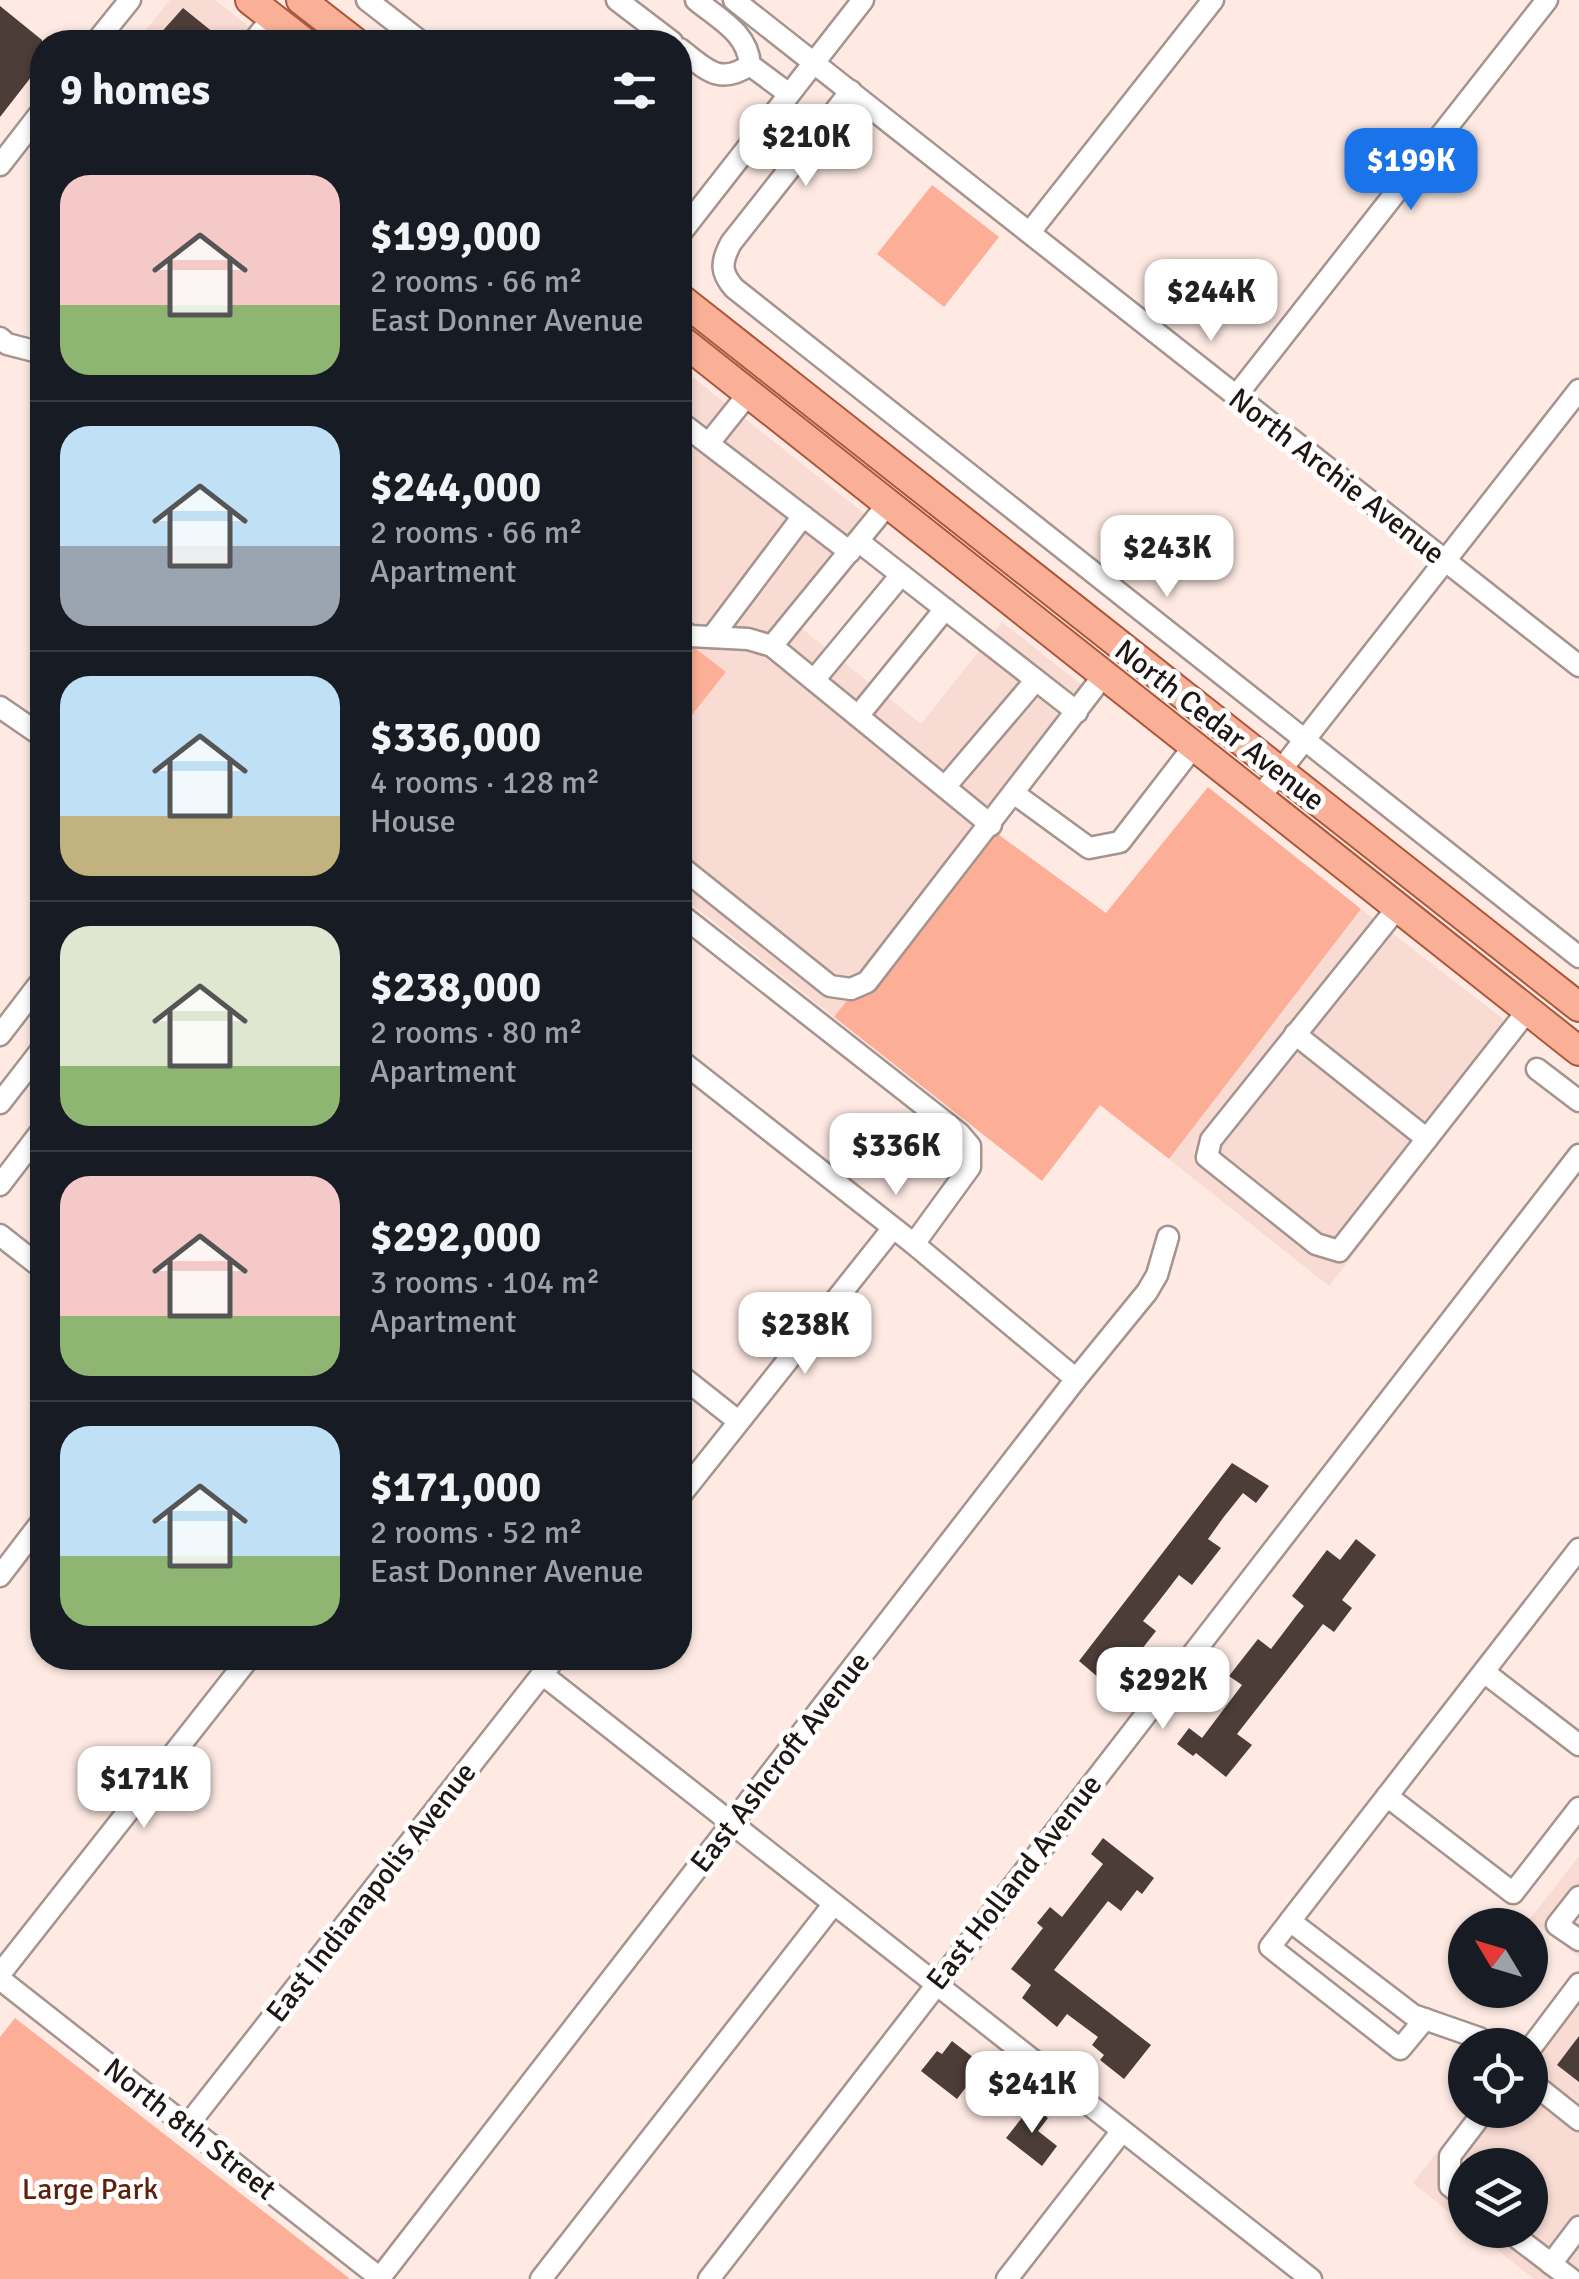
<!DOCTYPE html>
<meta charset="utf-8">
<style>
:root{--surface:#171b24;--page:#20242c;--text:#f1f3f6;--muted:#9ea1a6;--line:#363941;--accent:#1a73e8}
body{margin:0;font-family:Signika,sans-serif;background:var(--page);color:var(--text);height:100vh;display:flex;flex-direction:column;font-size:38px;white-space:nowrap}
*{box-sizing:border-box;margin:0}
p{font-size:32px;color:var(--muted)}
.icon{flex:none;width:55px;height:55px;fill:none;stroke:currentColor;stroke-width:2;stroke-linecap:round;stroke-linejoin:round}
.map{position:relative;flex:1;overflow:hidden}
.panel{position:absolute;left:30px;top:30px;width:662px;height:1640px;display:flex;flex-direction:column;background:var(--surface);border-radius:40px;box-shadow:0 2px 8px #0004}
.panel>*{flex:none}
.needle{width:65px;rotate:308deg}
.fabs{position:absolute;left:1448px;top:1908px;display:grid;gap:20px}
.fabs a{display:grid;place-items:center;width:100px;height:100px;border-radius:50%;background:var(--surface);box-shadow:0 2px 8px #0004;font-size:50px}
.price{position:absolute;translate:-50% -85px;padding:0 22px;border-radius:20px;background:#fff;color:#222;font-size:32px;line-height:65px;filter:drop-shadow(0 2px 5px #0008)}
.price::after{content:'';position:absolute;left:50%;top:60px;width:30px;height:22px;margin-left:-15px;background:inherit;clip-path:polygon(0 0,100% 0,50% 100%)}
.price.on{background:var(--accent);color:#fff}
ul{padding:0;list-style:none}
li{display:flex;align-items:center;gap:30px;height:250px;padding:0 30px}
li+li{border-top:2px solid var(--line)}
li span{display:grid;place-items:center;flex:none;width:280px;height:200px;border-radius:30px;color:#555}
li>.icon{margin-inline-start:auto}
span .icon{width:120px;height:120px;fill:#fffc;stroke-width:1}
li b{font-size:42px}
h2{display:flex;justify-content:space-between;align-items:center;height:120px;padding:0 30px;font-size:42px}
.map>svg:first-child{display:block}
.built{fill:#f8dbd2}
.green{fill:#fcaf96}
.building{fill:#4c3d38}
.lines{fill:none;stroke-linecap:round;stroke-linejoin:round}
.minor-casing{stroke:#a5938d;stroke-width:25}
.major-casing{stroke:#aa583c;stroke-width:32}
.minor{stroke:#fff;stroke-width:20}
.major{stroke:#fab097;stroke-width:28}
.labels{text-anchor:middle;stroke-width:10;stroke-linejoin:round;paint-order:stroke}
.street-label{font-size:30px;fill:#1d1614;stroke:#fff}
.park-label{font-size:30px;fill:#5e220c;stroke:#fff}
</style>
<div class="map">
<svg width="1579" height="2279" viewBox="0 0 1579 2279">
<rect width="100%" height="100%" fill="#feeae3"/>
<g class="built">
<polygon points="170,0 215,0 269,42 136,42"/>
<polygon points="680,367 865,514 786,616 921,724 1002,622 1088,690 834,1017 680,895 680,752 684,745 680,742 680,730 726,672 680,635"/>
<polygon points="1361,909 1503,1019 1503,1062 1329,1286 1169,1159"/>
<polygon points="1579,1856 1579,1957 1530,1919"/>
<polygon points="1579,1969 1579,2279 1534,2279 1472,2230 1530,2230 1530,2165 1465,2165 1465,2225 1413,2183 1469,2110 1530,2110 1530,2045 1520,2045"/>
</g>
<g class="green">
<polygon points="932,185 999,237 944,307 877,254"/>
<polygon points="680,636 726,672 680,730"/>
<polygon points="1208,787 1361,909 1169,1159 1100,1105 1042,1181 834,1017 984,824 1106,913"/>
<polygon points="15,2018 349,2278 349,2279 0,2279 0,2037"/>
</g>
<g class="building">
<polygon points="0,6 42,40 42,63 0,117"/>
<polygon points="183,8 214,33 207,42 165,42 158,36"/>
<polygon points="1232,1463 1269,1486 1256,1503 1243,1493 1223,1518 1208,1539 1221,1548 1192,1585 1179,1575 1159,1601 1143,1621 1156,1631 1128,1667 1116,1657 1099,1678 1079,1661"/>
<polygon points="1356,1539 1376,1555 1342,1600 1352,1608 1334,1632 1323,1624 1237,1734 1252,1745 1226,1777 1196,1753 1193,1756 1177,1744 1189,1728 1202,1738 1242,1685 1229,1676 1258,1639 1271,1649 1296,1616 1304,1606 1292,1596 1327,1550 1340,1560"/>
<polygon points="1103,1838 1154,1878 1142,1894 1137,1890 1121,1911 1108,1901 1054,1970 1151,2045 1124,2079 1100,2060 1104,2055 1092,2045 1098,2037 1067,2014 1057,2027 1022,1998 1031,1985 1011,1969 1043,1928 1037,1923 1050,1907 1062,1917 1103,1864 1091,1854"/>
<polygon points="1579,2036 1579,2082 1557,2065"/>
<polygon points="952,2041 983,2065 957,2099 921,2071 937,2051 942,2054"/>
<polygon points="1032,2105 1048,2118 1038,2131 1057,2146 1042,2166 1006,2138"/>
</g>
<g class="lines">
<defs>
<g id="minor">
<polyline points="367,0 421,42"/>
<polyline points="617,0 672,42"/>
<path d="M696 0C719 19 748 33 750 65L789 94"/>
<polyline points="734,0 1579,666"/>
<polyline points="96,42 130,0"/>
<polyline points="253,42 272,18"/>
<path d="M680 49C706 69 719 86 750 65"/>
<path d="M851 91 731 243C721 262 720 272 734 288L1579 957"/>
<polyline points="0,165 42,111"/>
<polyline points="1030,232 1213,0"/>
<polyline points="680,234 863,0"/>
<polyline points="0,338 7,344 42,353"/>
<polyline points="1236,396 1547,0"/>
<polyline points="680,422 850,552"/>
<polyline points="709,443 749,393"/>
<polyline points="858,541 1077,712"/>
<polyline points="680,629 690,636 748,639 772,646 991,825"/>
<polyline points="712,637 803,516"/>
<polyline points="772,646 888,504"/>
<polyline points="814,680 901,575"/>
<polyline points="0,707 42,736"/>
<polyline points="858,716 945,609"/>
<polyline points="945,787 1036,680"/>
<polyline points="1015,794 1089,848 1120,842 1194,746"/>
<polyline points="1259,798 1579,390"/>
<polyline points="680,866 830,986 851,989 867,982 1104,675"/>
<polyline points="1398,907 1211,1140 1207,1157 1316,1244 1339,1251 1528,1010"/>
<polyline points="680,914 959,1133 970,1146 970,1167 914,1244"/>
<polyline points="1295,1034 1427,1139"/>
<polyline points="0,1035 42,980"/>
<polyline points="680,1060 914,1244 1076,1379"/>
<polyline points="1537,1069 1579,1101"/>
<polyline points="0,1103 42,1049"/>
<polyline points="0,1185 42,1130"/>
<polyline points="0,1235 42,1268"/>
<polyline points="680,1375 738,1421"/>
<polyline points="680,1496 893,1228"/>
<polyline points="0,1576 42,1521"/>
<polyline points="1484,1672 1579,1745"/>
<polyline points="542,1674 1311,2279"/>
<polyline points="1387,1796 1513,1893 1579,1808"/>
<polyline points="1579,1897 1557,1925 1579,1940"/>
<polyline points="1290,1921 1270,1947 1400,2049 1425,2019"/>
<polyline points="0,1974 249,1658"/>
<polyline points="0,1979 380,2278"/>
<polyline points="1487,2045 1479,2038 1413,2015 1290,1921 1579,1549"/>
<polyline points="1530,2049 1579,1984"/>
<polyline points="1530,2081 1579,2120"/>
<polyline points="187,2126 555,1658"/>
<polyline points="1465,2198 1450,2186 1450,2156 1485,2110"/>
<polyline points="1507,2230 1571,2279"/>
<polyline points="1551,2264 1579,2227"/>
<polyline points="379,2279 1076,1379 1147,1292 1157,1275 1168,1237"/>
<polyline points="541,2279 833,1905"/>
<polyline points="709,2279 1579,1155"/>
<polyline points="1007,2279 1122,2131"/>
</g>
<g id="major">
<polyline points="250,0 304,42"/>
<polyline points="301,0 355,42"/>
<polyline points="680,298 1579,1007"/>
<polyline points="680,339 1579,1051"/>
</g>
</defs>
<use href="#minor" class="minor-casing"/>
<use href="#major" class="major-casing"/>
<use href="#minor" class="minor"/>
<use href="#major" class="major"/>
</g>
<g class="labels">
<g class="street-label">
<text transform="translate(1337 476) rotate(38)" y="10">North Archie Avenue</text>
<text transform="translate(1220 725) rotate(38)" y="10">North Cedar Avenue</text>
<text transform="translate(780 1762) rotate(-52)" y="10">East Ashcroft Avenue</text>
<text transform="translate(1014 1882) rotate(-52)" y="10">East Holland Avenue</text>
<text transform="translate(371 1892) rotate(-52)" y="10">East Indianapolis Avenue</text>
<text transform="translate(190 2129) rotate(38)" y="10">North 8th Street</text>
</g>
<g class="park-label">
<text x="90" y="2199">Large Park</text>
</g>
</g>
</svg>
<div class="fabs">
<a><svg class="needle" viewBox="-14 -14 28 28"><path d="M0-13l5 13h-10z" fill="#e53935"/><path d="M0 13l5-13h-10z" fill="#9ea1a6"/></svg></a>
<a><svg class="icon" aria-label="locate" viewBox="0 0 24 24"><circle cx="12" cy="12" r="6"/><path d="M12 2v4M12 18v4M2 12h4M18 12h4"/></svg></a>
<a><svg class="icon" aria-label="layers" viewBox="0 0 24 24"><path d="M12 4l9 5-9 5-9-5zM3 14l9 5 9-5"/></svg></a>
</div>
<b class="price" style="left:806px;top:189px">$210K</b>
<b class="price on" style="left:1411px;top:213px">$199K</b>
<b class="price" style="left:1211px;top:344px">$244K</b>
<b class="price" style="left:1167px;top:600px">$243K</b>
<b class="price" style="left:896px;top:1198px">$336K</b>
<b class="price" style="left:805px;top:1377px">$238K</b>
<b class="price" style="left:1163px;top:1732px">$292K</b>
<b class="price" style="left:144px;top:1831px">$171K</b>
<b class="price" style="left:1032px;top:2136px">$241K</b>
<section class="panel">
<h2>9 homes<svg class="icon" aria-label="filters" viewBox="0 0 24 24"><path d="M4 7h16M4 17h16"/><circle cx="9" cy="7" r="2"/><circle cx="15" cy="17" r="2"/></svg></h2>
<ul>
<li><span style="background:linear-gradient(#f6c9c9 65%,#8fb573 0)"><svg class="icon" aria-label="home" viewBox="0 0 24 24"><path d="M3 11l9-7 9 7M6 9v11h12V9"/></svg></span><div><b>$199,000</b><p>2 rooms · 66 m²</p><p>East Donner Avenue</p></div></li>
<li><span style="background:linear-gradient(#bfe0f5 60%,#9aa5b1 0)"><svg class="icon" aria-label="home" viewBox="0 0 24 24"><path d="M3 11l9-7 9 7M6 9v11h12V9"/></svg></span><div><b>$244,000</b><p>2 rooms · 66 m²</p><p>Apartment</p></div></li>
<li><span style="background:linear-gradient(#bfe0f5 70%,#c2b280 0)"><svg class="icon" aria-label="home" viewBox="0 0 24 24"><path d="M3 11l9-7 9 7M6 9v11h12V9"/></svg></span><div><b>$336,000</b><p>4 rooms · 128 m²</p><p>House</p></div></li>
<li><span style="background:linear-gradient(#dfe7d0 70%,#8fb573 0)"><svg class="icon" aria-label="home" viewBox="0 0 24 24"><path d="M3 11l9-7 9 7M6 9v11h12V9"/></svg></span><div><b>$238,000</b><p>2 rooms · 80 m²</p><p>Apartment</p></div></li>
<li><span style="background:linear-gradient(#f6c9c9 70%,#8fb573 0)"><svg class="icon" aria-label="home" viewBox="0 0 24 24"><path d="M3 11l9-7 9 7M6 9v11h12V9"/></svg></span><div><b>$292,000</b><p>3 rooms · 104 m²</p><p>Apartment</p></div></li>
<li><span style="background:linear-gradient(#bfe0f5 65%,#8fb573 0)"><svg class="icon" aria-label="home" viewBox="0 0 24 24"><path d="M3 11l9-7 9 7M6 9v11h12V9"/></svg></span><div><b>$171,000</b><p>2 rooms · 52 m²</p><p>East Donner Avenue</p></div></li>
</ul>
</section>
</div>
